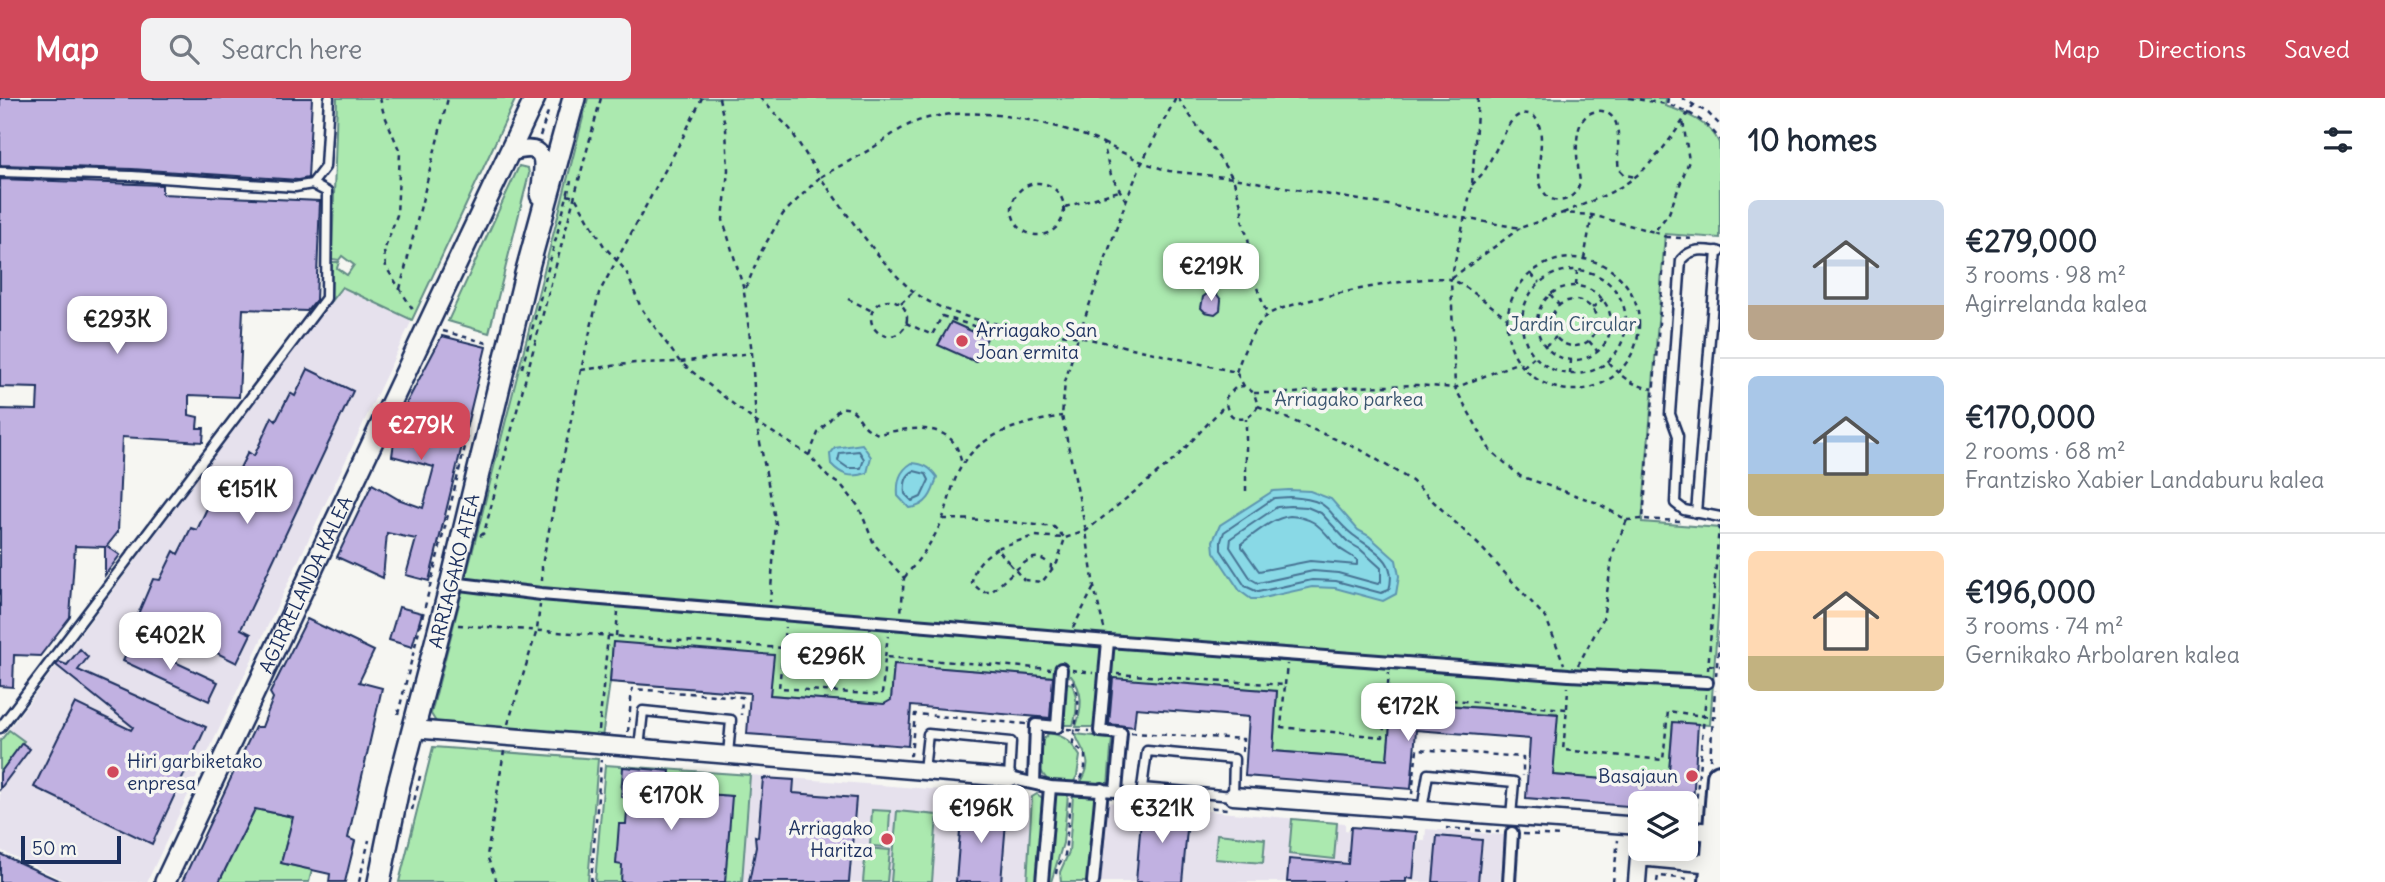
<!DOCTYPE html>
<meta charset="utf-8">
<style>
:root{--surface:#fff;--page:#f2f2f3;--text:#1f2937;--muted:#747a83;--line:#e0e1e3;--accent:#d1495b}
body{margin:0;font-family:Delius,sans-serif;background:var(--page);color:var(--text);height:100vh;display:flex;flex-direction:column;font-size:26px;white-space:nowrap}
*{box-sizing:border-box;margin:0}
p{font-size:23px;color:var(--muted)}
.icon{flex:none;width:38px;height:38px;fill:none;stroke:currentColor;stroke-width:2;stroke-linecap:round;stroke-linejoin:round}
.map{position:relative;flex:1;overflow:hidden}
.panel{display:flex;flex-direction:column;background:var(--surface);width:665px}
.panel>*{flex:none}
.controls{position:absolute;left:1628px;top:693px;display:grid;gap:14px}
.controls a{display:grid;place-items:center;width:70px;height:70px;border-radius:10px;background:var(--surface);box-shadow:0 4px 18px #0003;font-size:35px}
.scale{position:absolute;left:21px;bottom:18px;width:100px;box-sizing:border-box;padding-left:7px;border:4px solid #1b2f5e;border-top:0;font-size:19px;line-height:24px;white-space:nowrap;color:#1b2f5e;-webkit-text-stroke:5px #f6f6f2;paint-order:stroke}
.price{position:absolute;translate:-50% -60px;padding:0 16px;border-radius:14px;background:#fff;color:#222;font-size:23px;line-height:46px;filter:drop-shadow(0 2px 4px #0008)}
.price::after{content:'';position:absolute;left:50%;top:42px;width:21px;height:16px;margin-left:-10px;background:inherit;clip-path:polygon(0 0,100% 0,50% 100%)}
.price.current{background:var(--accent);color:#fff}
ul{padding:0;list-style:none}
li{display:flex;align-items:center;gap:21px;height:175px;padding:0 28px}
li+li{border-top:2px solid var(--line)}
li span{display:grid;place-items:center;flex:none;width:196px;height:140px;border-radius:10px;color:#555}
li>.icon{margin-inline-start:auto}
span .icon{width:84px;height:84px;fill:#fffc;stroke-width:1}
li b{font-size:30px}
h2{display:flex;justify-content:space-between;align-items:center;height:84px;padding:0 28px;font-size:30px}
header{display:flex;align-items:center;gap:42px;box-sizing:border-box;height:98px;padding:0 35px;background:var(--accent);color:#fff}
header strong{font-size:33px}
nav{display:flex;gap:38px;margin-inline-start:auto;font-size:24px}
.search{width:490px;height:63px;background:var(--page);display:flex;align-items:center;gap:18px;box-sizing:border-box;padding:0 24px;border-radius:10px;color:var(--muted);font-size:26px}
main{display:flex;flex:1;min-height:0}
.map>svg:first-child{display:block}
.built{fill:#e6e1ed}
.green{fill:#abe9af;stroke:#638c86;stroke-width:2}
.water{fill:#89d9e6;stroke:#5d95b0;stroke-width:2}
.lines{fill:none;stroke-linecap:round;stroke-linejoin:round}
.shore{stroke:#477394;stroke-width:2}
.building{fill:#c1b1e1;stroke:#1b2f5e;stroke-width:2}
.service-casing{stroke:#1b2f5e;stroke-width:13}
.pedestrian-casing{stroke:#1b2f5e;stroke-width:16}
.minor-casing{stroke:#1b2f5e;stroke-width:21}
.tertiary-casing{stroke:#1b2f5e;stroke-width:24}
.secondary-casing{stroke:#1b2f5e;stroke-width:26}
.primary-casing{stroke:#1b2f5e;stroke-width:30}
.path{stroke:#1b2f5e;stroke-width:2.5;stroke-dasharray:5 5;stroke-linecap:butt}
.service{stroke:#f6f6f2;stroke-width:8}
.pedestrian{stroke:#f6f6f2;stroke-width:10}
.minor{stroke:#f6f6f2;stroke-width:16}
.tertiary{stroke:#f6f6f2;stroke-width:19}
.secondary{stroke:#f6f6f2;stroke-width:21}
.primary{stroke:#f6f6f2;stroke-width:24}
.path-bridge{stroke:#1b2f5e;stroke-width:2.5;stroke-dasharray:5 5;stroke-linecap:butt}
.poi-dot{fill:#d1495b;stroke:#f6f6f2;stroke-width:2.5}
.labels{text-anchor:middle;stroke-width:7;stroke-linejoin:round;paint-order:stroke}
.park-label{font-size:19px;fill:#38546e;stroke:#f6f6f2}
.poi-label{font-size:19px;fill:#1b2f5e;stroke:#f6f6f2;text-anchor:start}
.street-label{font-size:19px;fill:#1b2f5e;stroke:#f6f6f2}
</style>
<header>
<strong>Map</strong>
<div class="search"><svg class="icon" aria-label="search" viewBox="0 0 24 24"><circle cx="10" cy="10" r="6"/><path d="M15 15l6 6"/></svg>Search here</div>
<nav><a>Map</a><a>Directions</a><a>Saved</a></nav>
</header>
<main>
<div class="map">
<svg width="1720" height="784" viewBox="0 0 1720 784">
<rect width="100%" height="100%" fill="#f6f6f2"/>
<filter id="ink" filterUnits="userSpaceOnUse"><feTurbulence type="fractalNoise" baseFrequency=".0143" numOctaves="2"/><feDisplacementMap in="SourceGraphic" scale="14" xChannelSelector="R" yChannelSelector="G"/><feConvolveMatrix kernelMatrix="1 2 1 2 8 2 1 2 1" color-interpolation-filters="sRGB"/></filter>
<g filter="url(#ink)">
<g class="built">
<polygon points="342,188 412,222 147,784 68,784 0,752 0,643"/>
<polygon points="750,677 1032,699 1027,784 742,784"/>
<polygon points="1106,704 1345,725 1345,732 1351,733 1352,784 1099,784"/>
<polygon points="1426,731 1504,737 1500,784 1406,784 1406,780 1413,781 1416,743 1425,743"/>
</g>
<g class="green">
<polygon points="337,0 516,0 412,222 342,189 331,203 332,164 339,164 337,170 347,177 354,167 342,158 339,162 332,161"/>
<path d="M588 0H1666L1665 8C1683 13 1712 26 1719 45 1720 58 1720 121 1720 140L1665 136 1642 424 1720 430V489L1710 627 1673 625 1668 686 1553 677 1557 615 1392 603 1387 662 1273 653 1277 593 1103 581 1097 629H1076C1082 610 1084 594 1071 578L1054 579 894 566 891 607 770 597 773 558 613 545 610 584 602 640 438 627 431 616Z"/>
<polygon points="519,68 528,70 529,76 489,235 448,223"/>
<path d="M1064 584 1072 586C1078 600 1078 613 1073 627H1061Z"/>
<polygon points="9,632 24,643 0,675 0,643"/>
<path d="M1049 635C1066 638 1071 644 1080 658L1077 678 1072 687 1049 684C1034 667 1032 651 1049 635Z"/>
<path d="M1075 636 1112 640 1108 687H1079C1095 663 1085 659 1075 636Z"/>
<polygon points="433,649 598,661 588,784 399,784"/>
<polygon points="605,667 750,677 742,784 595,784"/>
<polygon points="1037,696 1045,702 1038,784 1027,784 1032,699"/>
<polygon points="1052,696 1068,697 1063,745 1051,784 1046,784"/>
<polygon points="1073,697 1096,699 1089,784 1061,784 1060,774 1069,754"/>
<polygon points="255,711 293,719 281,765 312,772 309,784 219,784"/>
<polygon points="872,712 890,713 888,749 870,748"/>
<polygon points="897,713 937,717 932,784 891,784"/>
<polygon points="1292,721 1337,725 1334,761 1289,756"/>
<polygon points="1217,736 1265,741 1263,765 1215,761"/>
<polygon points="866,750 890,752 887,784 863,784"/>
</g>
<g class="water">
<path d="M862 346 871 359 867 375C852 380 842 378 831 366L830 356 835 350Z"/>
<path d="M912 365C924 366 930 369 937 379 933 395 927 409 909 410L898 398C897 384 899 373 912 365Z"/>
<polygon points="1289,392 1310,393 1331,401 1358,432 1369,438 1396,462 1399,478 1396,496 1383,503 1335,490 1312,489 1259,501 1251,501 1240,493 1214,454 1213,443 1220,427 1273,393"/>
</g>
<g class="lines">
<g class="shore">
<polygon points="859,353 864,361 861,370 848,370 838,363 840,355"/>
<path d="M914 373 926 376 929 382 921 399 912 403 905 396C904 387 905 377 914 373Z"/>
<path d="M1290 399C1335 402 1324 414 1353 437 1374 453 1398 461 1389 492L1381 495 1336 483 1312 482 1258 494 1245 488 1221 452V443L1224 434 1274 400Z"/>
<polygon points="1290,408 1307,409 1321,415 1348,444 1360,451 1381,470 1381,484 1378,486 1338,475 1313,473 1258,485 1251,481 1230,449 1231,440 1277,409"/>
<path d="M1290 418C1317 420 1320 430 1338 449 1343 454 1351 457 1357 462V467L1310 463 1259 473 1242 449V445C1256 435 1272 420 1290 418Z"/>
</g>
</g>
<g class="building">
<polygon points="0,0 312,0 308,80 298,82 132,71 0,67"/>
<polygon points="0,81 162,87 162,96 320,103 316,202 307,213 243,211 239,299 189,297 189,317 198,319 197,330 204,330 203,344 122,339 118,434 107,448 120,457 105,477 105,449 75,448 70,519 40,558 14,557 13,589 0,588 0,311 37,312 38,290 0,289"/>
<polygon points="1185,160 1241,168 1238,186 1182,177"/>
<polygon points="1213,191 1221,202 1220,212 1215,216 1205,214 1201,210 1203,199"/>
<polygon points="951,224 987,240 976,264 938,247"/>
<polygon points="442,238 486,249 429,483 406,477 416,441 387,435 383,480 337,459 372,386 398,401 423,410 434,369 392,358 397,323"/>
<polygon points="308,271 353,293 241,531 251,536 237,565 138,516 153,481 160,482 174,453 178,456 191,430 197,432 209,406 215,408 230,379 234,382 248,354 254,358 272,319 276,323 290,295 295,298"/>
<polygon points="399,509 422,515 412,549 389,542"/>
<polygon points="307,521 374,553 359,584 382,590 348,740 355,743 345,784 329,784 330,776 281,765 293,719 255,711 219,784 182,784 255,629 262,629 273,600 270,595"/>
<polygon points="132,544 218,584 209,603 123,563"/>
<polygon points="613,544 774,557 770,597 884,606 891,602 894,566 1053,579 1050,620 911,608 908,648 747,636 750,595 610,584"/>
<polygon points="80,551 88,559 78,572 206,629 152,746 34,689 75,605 131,632 133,629 56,567 59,564 67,567"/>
<polygon points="1113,580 1277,593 1273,653 1387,662 1392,603 1558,616 1553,677 1668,686 1673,624 1698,626 1693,705 1640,705 1640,709 1526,700 1530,641 1416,632 1411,691 1245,678 1249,619 1136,610 1134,629 1109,626"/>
<polygon points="22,645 30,651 0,691 0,675"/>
<polygon points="623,669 670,673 668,693 732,698 725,784 621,784 622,767 616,766 619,726 626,726 628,700 621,699"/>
<polygon points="763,680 794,682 793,695 856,700 849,784 749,784 756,749 755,738 758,739"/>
<polygon points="962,708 1007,712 1001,784 956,784"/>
<polygon points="1142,708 1189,711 1182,784 1136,784"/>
<polygon points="1351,729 1417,734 1413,781 1406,780 1406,784 1287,784 1289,761 1348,766"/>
<polygon points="1437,738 1482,742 1478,784 1433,784"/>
<polygon points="0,756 62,784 0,784"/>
</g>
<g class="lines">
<defs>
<g id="service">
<polyline points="0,74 132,78 295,89 312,86 325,69 329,0"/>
<path d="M1720 154C1705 152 1692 149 1681 162L1670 316 1678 338 1675 405 1684 412 1720 419"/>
<polyline points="1696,415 1717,153"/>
<polyline points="0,630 326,200 327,94 312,86"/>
<polyline points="639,650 643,613 731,622 728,657"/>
<polygon points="1147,653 1234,661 1233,698 1142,690"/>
<polyline points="924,672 928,636 1011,644 1009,680"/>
<polyline points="1422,712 1428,676 1514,684 1511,718"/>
</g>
<g id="pedestrian">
<polyline points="460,486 541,496 1108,543 1569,577 1707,584"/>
<polyline points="1009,680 1050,689 1116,693 1121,635 1100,633 1108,543"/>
<polyline points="1034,685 1036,627 1057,629 1061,571"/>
<polyline points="1042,784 1050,689"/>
<polyline points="1093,784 1102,691"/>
<polyline points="1509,784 1512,735"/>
</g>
<g id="minor">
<path d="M510 55C552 41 543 69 539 98"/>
<polyline points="413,631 1009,680"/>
<polyline points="1233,698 1640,728"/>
<polyline points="1685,732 1716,734"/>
<polyline points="1637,784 1639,759 1713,766"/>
</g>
<g id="tertiary">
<path id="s1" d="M165 784 535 0"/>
</g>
<g id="secondary">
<path id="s2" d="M379 784 398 690 452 483 526 176 574 0"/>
</g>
<polyline id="primary" points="1712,784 1720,679"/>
</defs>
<use href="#service" class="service-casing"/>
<use href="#pedestrian" class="pedestrian-casing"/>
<use href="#minor" class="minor-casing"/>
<use href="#tertiary" class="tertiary-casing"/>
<use href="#secondary" class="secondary-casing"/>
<use href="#primary" class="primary-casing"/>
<g class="path">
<polyline points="380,0 383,13 400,54 397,117 384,153 386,169 415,215"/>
<polyline points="719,0 726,31 728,72 723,122 744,192"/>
<polyline points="760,0 790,31 820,79 783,116 762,152 744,194 752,255 756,324 776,426 770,504"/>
<polyline points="1178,0 1233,80 1242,110 1242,121 1248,141 1256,187 1267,216"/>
<polyline points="1478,0 1472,87 1451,181 1455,290 1490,352 1520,378 1595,404 1627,422 1613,455 1603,521 1578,567"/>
<polyline points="1629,0 1667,6"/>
<path d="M1668 0 1667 6C1688 13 1707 23 1720 42"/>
<polyline points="1682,0 1708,15 1720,27"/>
<polyline points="540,38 548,14"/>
<polyline points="1103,45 1142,64 1169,73 1233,80 1520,130 1563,115 1592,117 1654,134 1669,115 1689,63 1683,23"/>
<circle cx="1038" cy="111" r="26"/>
<path d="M1472 87 1484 74 1510 25C1517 16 1524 13 1534 18 1549 36 1534 67 1541 88 1548 110 1575 106 1580 84 1578 66 1568 16 1598 13 1605 12 1612 17 1615 23 1621 34 1616 58 1619 71L1625 77 1636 79"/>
<polyline points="567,97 575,99 604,148 626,173 641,210 680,264 756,324 809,357 828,379 842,388 859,409 874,446 904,480 901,515"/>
<path d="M1126 103 1111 77 1103 45C1052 23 966 3 913 25 899 31 889 39 877 47 859 59 839 68 820 79 846 114 875 158 907 188 948 226 1025 229 1079 239 1131 249 1183 262 1236 274L1244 288 1254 295 1258 308C1247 329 1224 323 1226 299L1236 289 1244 288"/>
<polyline points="1065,109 1119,93"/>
<path d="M1563 115C1588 104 1616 95 1636 78 1660 59 1678 30 1694 6"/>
<polyline points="1654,134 1666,139"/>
<circle cx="1573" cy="226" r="66"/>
<polyline points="1584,161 1592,117"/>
<circle cx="1574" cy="224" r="52"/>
<polyline points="1531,176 1540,185"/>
<polyline points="1452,180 1520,130"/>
<polyline points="1576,187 1577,173"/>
<circle cx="1574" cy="225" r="37"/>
<polyline points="400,191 448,0"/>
<polyline points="1550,196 1559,207"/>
<polyline points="848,201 872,213"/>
<circle cx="1574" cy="225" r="23"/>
<circle cx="889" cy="220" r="18"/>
<polyline points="901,205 914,193"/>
<polyline points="1592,210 1603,201"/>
<polyline points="1523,223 1537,222"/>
<polyline points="906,225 932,237 942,218 977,229 979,220"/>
<polyline points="1612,228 1626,232"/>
<polyline points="443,233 491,246"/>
<polyline points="1589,243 1598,254"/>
<polyline points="1545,248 1556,239"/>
<path d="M1608 264C1620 279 1634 288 1653 291"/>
<polyline points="1523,269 1534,259"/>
<polyline points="522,270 571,83"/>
<polyline points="581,272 635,265 680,264 752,255"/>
<path d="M1236 274C1243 255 1251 233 1266 218 1281 204 1428 175 1449 181 1462 184 1494 210 1506 219"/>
<polyline points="1570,276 1571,262"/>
<polyline points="1254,295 1295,295 1354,289 1417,287 1455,290 1519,264"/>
<polyline points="1258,308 1361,352 1412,383 1480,448 1546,520 1564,566"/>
<path d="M809 357 818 335 840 310C857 308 857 321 867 330 870 332 874 334 878 336 900 332 938 323 954 345 958 350 960 359 962 366"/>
<polyline points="1246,393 1246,321"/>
<polyline points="943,421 992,422 1054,429 1065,440 1057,465 1042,484 1024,482"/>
<polyline points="1627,422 1643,421"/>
<polyline points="1680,423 1643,421 1666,139 1693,141"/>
<polyline points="480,438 484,435 601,0"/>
<path d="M997 450C984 459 973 468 972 485L982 494H991C1002 486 1022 463 1034 460 1041 459 1046 463 1051 467L1050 475"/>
<polyline points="1009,465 997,450 1034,438 1065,440 1086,433 1175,361 1225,307"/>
<path d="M904 480C920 460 935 442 944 417 950 401 953 380 963 366 984 332 1027 325 1062 318"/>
<polyline points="542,483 542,467 581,272 599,195 683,39 702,0"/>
<polyline points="458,527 783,550 779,590 882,597 885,559 1051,571"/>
<polyline points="1073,530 1094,489"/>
<polyline points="1104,530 1094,489 1086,433 1062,318 1065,284 1078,239 1126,103 1142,64 1176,0"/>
<polyline points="616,538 618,514"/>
<polyline points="783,550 785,529"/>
<polyline points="885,559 888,538"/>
<polyline points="1709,567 1720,568"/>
<polyline points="1072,572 1093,575"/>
<polyline points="1708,572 1719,428"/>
<polyline points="1117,576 1285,587 1281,629 1383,639 1387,597 1567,611 1563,652 1663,662 1668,613 1704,618 1695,718"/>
<polyline points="1716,578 1720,532"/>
<path d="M1072 583C1085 603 1074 623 1073 645L1085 657V670L1081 681"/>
<polyline points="1285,587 1287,566"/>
<polyline points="1706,596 1704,618 1720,619"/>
<polyline points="1387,597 1389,574"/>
<polyline points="1567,610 1568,589"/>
<polyline points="398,616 468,337"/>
<polyline points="508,626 537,532 540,507"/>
<polyline points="1067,631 1089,633"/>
<polyline points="599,632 608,538"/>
<polyline points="628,634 632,591 742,599 741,617"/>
<polyline points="1131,635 1243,641 1242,655"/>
<polyline points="909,657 911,657 915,616 1026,626"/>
<polyline points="1710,662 1715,592"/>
<polyline points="1412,696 1417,651 1523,659 1523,678"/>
<polyline points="1122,702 1227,711"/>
<polyline points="412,712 421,674"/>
<polyline points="1446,730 1499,734"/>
<polyline points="1523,736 1562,738"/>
<polyline points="1056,776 1057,769 1065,757 1070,702"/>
<polyline points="359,784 369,742"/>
<polyline points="497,784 487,758 504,653"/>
<polyline points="591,784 601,662"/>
<polyline points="1613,784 1618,742"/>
<polyline points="1657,784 1658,778 1690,781"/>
</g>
<use href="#service" class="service"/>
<use href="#pedestrian" class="pedestrian"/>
<use href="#minor" class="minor"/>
<use href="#tertiary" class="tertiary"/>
<use href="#secondary" class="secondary"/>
<use href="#primary" class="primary"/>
<polyline class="path-bridge" points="1009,465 1024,482"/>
</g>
</g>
<g class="poi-dot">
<circle cx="962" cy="243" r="7"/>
<circle cx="113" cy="674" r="7"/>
<circle cx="1692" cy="678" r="7"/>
<circle cx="887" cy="741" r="7"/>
</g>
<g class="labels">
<g class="park-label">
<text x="1573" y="233">Jardín Circular</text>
<text x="1349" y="308">Arriagako parkea</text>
</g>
<g class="poi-label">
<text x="976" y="239">Arriagako San<tspan x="976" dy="22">Joan ermita</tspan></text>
<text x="127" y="670">Hiri garbiketako<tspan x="127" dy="22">enpresa</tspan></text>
<text x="1678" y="685" text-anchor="end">Basajaun</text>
<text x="873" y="737" text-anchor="end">Arriagako<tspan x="873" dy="22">Haritza</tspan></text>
</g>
<g class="street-label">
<text dy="7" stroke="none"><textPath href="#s2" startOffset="320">ARRIAGAKO ATEA</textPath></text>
<text dy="7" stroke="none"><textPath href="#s1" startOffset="329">AGIRRELANDA KALEA</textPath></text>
</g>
</g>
</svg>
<div class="controls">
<a><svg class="icon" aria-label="layers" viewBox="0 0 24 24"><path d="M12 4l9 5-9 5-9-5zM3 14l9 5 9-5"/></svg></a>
</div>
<div class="scale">50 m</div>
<b class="price" style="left:1211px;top:205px">€219K</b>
<b class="price" style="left:117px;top:258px">€293K</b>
<b class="price current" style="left:421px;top:364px">€279K</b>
<b class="price" style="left:247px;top:428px">€151K</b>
<b class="price" style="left:170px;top:574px">€402K</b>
<b class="price" style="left:831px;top:595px">€296K</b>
<b class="price" style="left:1408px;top:645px">€172K</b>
<b class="price" style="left:671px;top:734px">€170K</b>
<b class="price" style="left:981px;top:747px">€196K</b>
<b class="price" style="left:1162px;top:747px">€321K</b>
</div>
<section class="panel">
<h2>10 homes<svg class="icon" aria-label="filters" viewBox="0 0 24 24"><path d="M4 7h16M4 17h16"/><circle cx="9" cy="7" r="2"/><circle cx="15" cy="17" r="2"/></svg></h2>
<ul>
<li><span style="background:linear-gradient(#c9d6e8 75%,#b9a48a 0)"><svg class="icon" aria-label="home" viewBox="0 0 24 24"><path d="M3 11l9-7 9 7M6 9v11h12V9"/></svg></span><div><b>€279,000</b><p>3 rooms · 98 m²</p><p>Agirrelanda kalea</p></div></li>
<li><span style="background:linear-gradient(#a9c7e8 70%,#c2b280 0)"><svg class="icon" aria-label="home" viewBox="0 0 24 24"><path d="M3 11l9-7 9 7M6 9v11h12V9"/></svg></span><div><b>€170,000</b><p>2 rooms · 68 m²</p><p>Frantzisko Xabier Landaburu kalea</p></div></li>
<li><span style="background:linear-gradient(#ffd9b3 75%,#c2b280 0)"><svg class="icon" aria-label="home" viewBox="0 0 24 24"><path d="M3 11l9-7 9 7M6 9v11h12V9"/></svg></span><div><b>€196,000</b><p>3 rooms · 74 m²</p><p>Gernikako Arbolaren kalea</p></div></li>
</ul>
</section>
</main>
